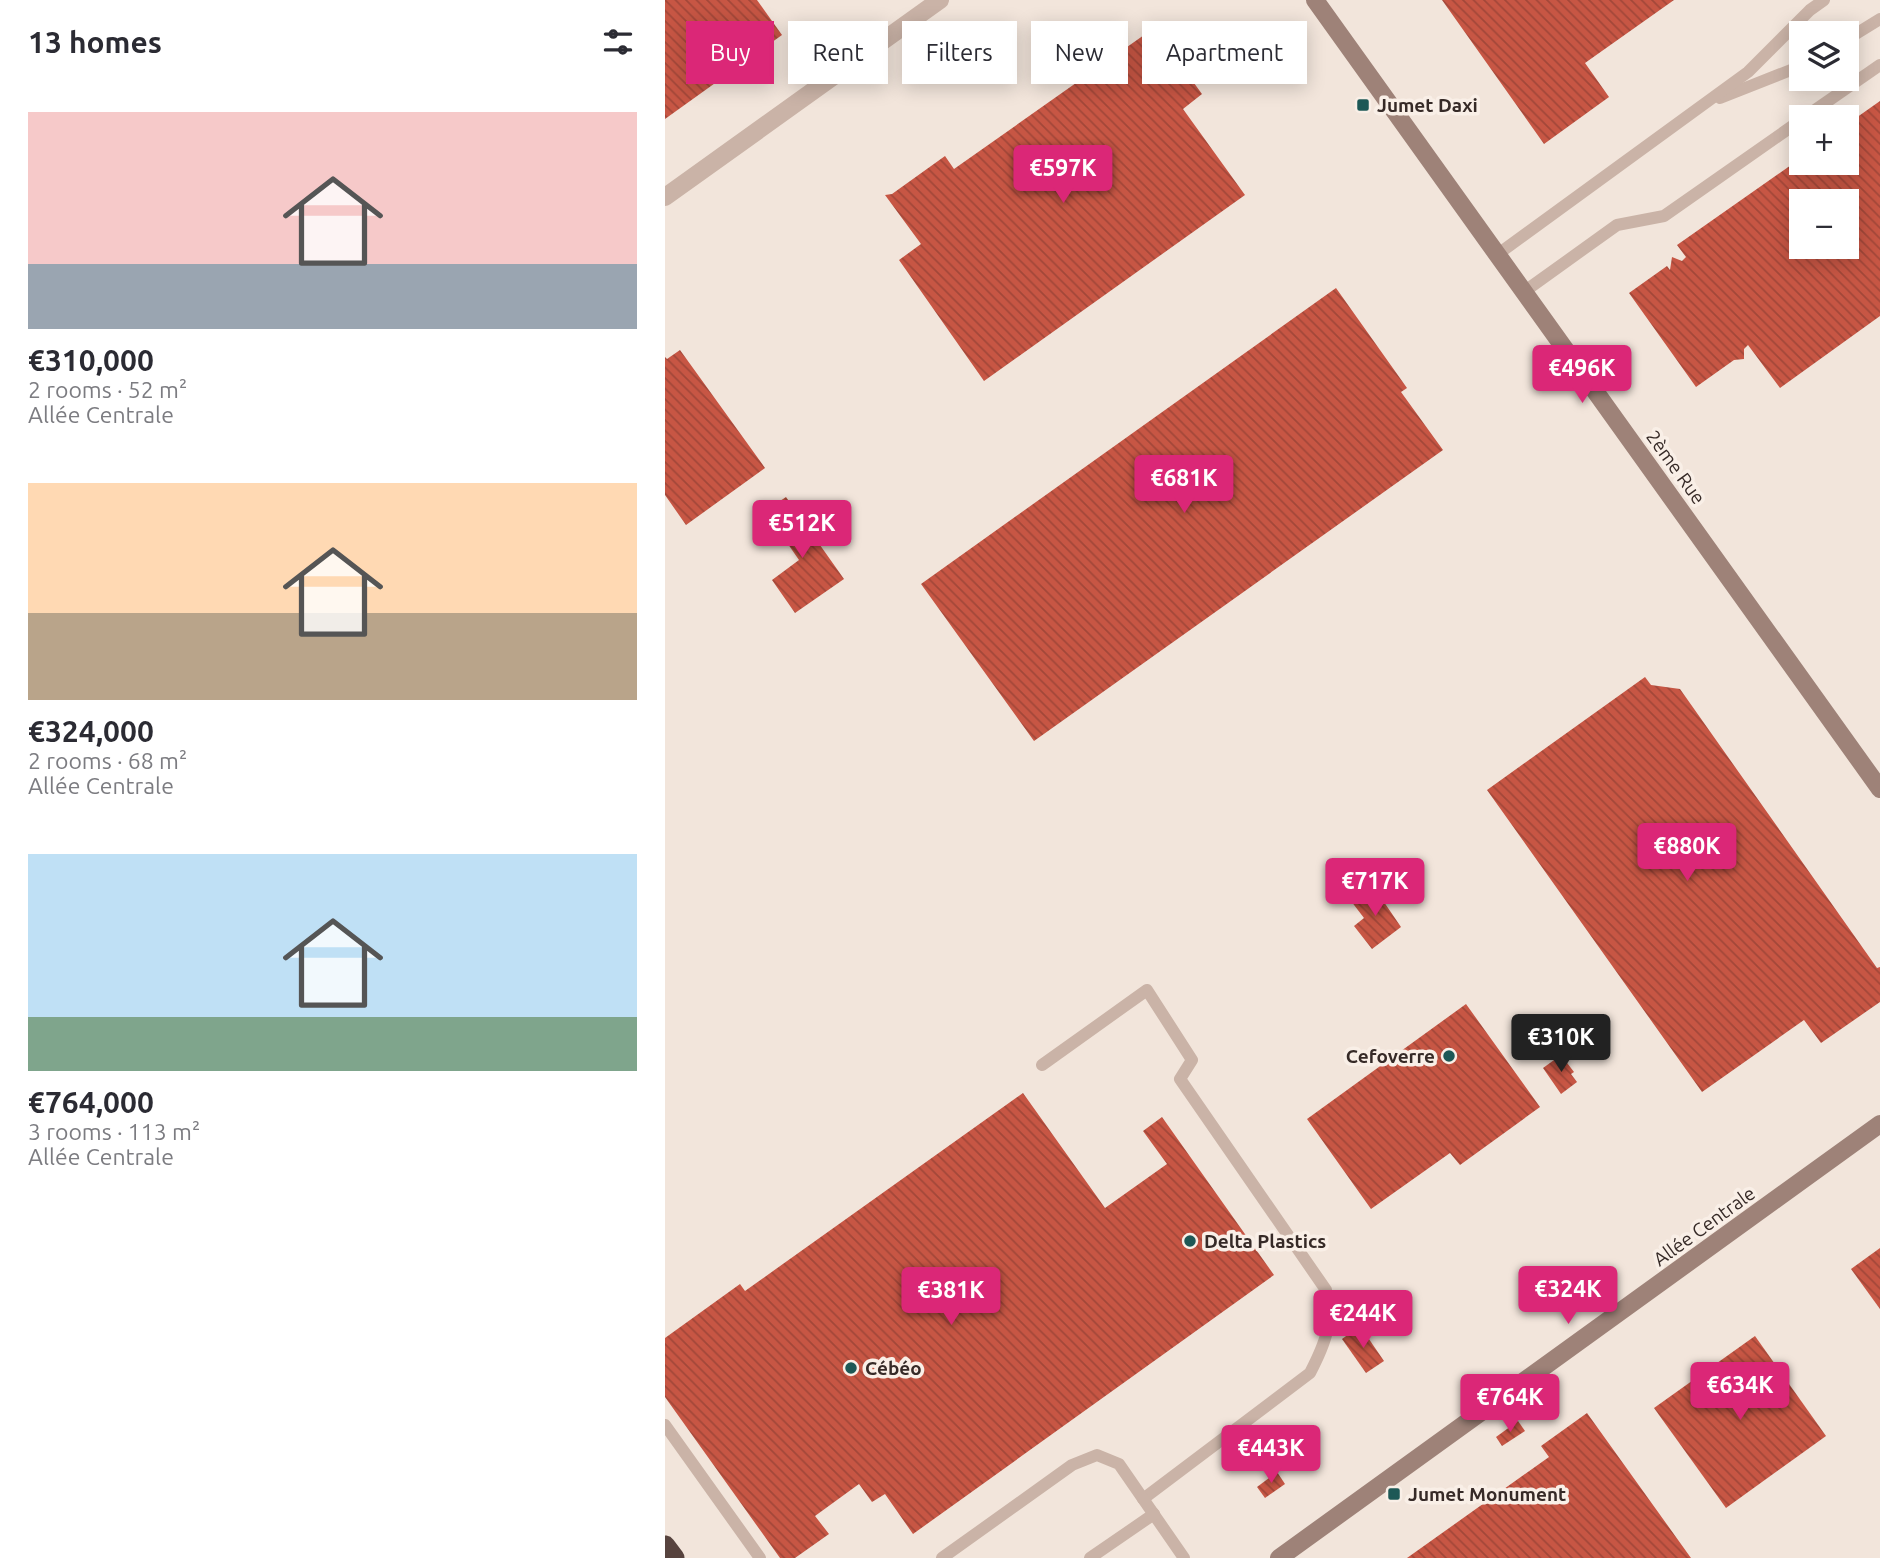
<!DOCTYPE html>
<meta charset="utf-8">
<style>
:root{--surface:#fff;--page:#f7f7f7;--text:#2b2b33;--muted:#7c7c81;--accent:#db2777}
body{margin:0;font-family:Ubuntu,sans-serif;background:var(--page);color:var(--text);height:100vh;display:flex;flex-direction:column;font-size:26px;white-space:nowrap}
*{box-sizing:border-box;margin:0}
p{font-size:23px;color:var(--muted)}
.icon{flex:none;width:38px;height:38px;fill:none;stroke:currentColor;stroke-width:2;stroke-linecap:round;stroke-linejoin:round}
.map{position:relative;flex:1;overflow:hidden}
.drawer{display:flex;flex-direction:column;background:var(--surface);width:665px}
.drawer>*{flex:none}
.hud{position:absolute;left:21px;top:21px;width:665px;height:63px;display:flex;gap:14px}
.fabs{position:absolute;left:1124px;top:21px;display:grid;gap:14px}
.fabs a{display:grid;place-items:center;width:70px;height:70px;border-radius:0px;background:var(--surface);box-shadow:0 4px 18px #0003;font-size:35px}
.price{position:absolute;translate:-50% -60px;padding:0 16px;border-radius:7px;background:var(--accent);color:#fff;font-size:23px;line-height:46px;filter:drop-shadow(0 2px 4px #0008)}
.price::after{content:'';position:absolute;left:50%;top:42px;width:21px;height:16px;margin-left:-10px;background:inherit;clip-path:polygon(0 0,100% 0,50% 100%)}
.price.selected{background:#222;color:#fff}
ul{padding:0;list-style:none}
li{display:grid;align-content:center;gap:14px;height:371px;padding:0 28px}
li span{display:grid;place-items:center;height:217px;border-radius:0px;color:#555}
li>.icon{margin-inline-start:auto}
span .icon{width:126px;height:126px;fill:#fffc;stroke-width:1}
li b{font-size:30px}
h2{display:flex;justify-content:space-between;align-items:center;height:84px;padding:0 28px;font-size:30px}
.pill{padding:0 24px;border-radius:0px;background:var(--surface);box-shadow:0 4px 18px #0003;font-size:24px;line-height:63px}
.pill.selected{background:var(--accent);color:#fff}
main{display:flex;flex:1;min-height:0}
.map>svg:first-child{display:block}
.building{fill:url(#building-back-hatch);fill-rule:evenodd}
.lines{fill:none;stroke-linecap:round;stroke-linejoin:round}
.lane{stroke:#cab3a7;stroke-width:12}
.street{stroke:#cab3a7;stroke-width:18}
.secondary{stroke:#9e8278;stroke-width:18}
.highway{stroke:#57433e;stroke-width:21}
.poi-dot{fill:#1d5856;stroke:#f9efe7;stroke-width:2.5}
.labels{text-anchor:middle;stroke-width:7;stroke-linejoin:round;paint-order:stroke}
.poi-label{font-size:19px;font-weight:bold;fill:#362a27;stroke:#f9efe7;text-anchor:start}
.street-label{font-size:19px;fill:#362a27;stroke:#f9efe7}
</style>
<main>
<section class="drawer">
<h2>13 homes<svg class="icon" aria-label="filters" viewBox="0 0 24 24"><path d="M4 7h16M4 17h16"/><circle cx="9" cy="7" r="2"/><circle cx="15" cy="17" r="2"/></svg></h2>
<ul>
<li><span style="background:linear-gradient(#f6c9c9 70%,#9aa5b1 0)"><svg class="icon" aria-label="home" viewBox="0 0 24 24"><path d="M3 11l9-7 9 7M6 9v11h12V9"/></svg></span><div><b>€310,000</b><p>2 rooms · 52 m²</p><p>Allée Centrale</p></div></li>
<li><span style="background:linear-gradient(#ffd9b3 60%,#b9a48a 0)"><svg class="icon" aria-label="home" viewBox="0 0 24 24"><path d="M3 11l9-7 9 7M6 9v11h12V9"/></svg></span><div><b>€324,000</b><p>2 rooms · 68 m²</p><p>Allée Centrale</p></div></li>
<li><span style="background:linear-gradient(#bfe0f5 75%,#7fa58c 0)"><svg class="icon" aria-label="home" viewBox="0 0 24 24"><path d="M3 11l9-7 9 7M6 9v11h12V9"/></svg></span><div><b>€764,000</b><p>3 rooms · 113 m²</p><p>Allée Centrale</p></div></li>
</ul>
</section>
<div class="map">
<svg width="1215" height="1558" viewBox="0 0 1215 1558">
<defs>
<pattern id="building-back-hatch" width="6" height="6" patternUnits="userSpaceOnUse" patternTransform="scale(1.75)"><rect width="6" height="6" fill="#c75644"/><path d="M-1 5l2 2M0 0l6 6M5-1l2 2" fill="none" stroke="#a24739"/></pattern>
</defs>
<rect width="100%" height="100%" fill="#f2e5db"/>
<g class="building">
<polygon points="0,0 92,0 117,35 0,119"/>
<polygon points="777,0 1009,0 920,63 944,97 879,144"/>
<polygon points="489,28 537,94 518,109 580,195 319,381 234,260 256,244 220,195 227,194 280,156 289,169"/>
<path d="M1215 101V316L1115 388 1083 345 1079 349V359L1069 360 1031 387 964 293 1002 266 1005 270 1007 257 1017 261 1021 257 1012 245 1136 158V163H1181V125ZM1136 201H1181V247H1136Z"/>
<polygon points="671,288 742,388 736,392 778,450 369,741 256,584"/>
<polygon points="15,350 100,468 21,525 0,495 0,357 2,359"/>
<polygon points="121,497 179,579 130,613 107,580 134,560 100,511"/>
<polygon points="980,677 986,685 1015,689 1212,968 1215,967 1215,1002 1156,1043 1139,1020 1037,1092 822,790"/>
<polygon points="708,886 736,927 707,949 689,926 699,918 686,901"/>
<polygon points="801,1004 875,1107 795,1165 785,1153 706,1209 642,1119"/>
<polygon points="896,1055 909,1072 906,1074 912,1082 896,1094 878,1068"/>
<polygon points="358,1093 440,1208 502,1164 478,1131 497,1117 609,1275 248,1534 220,1494 207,1502 194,1484 150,1516 164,1534 130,1558 115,1558 0,1397 0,1338 75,1284 80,1291"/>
<polygon points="1215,1248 1215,1309 1186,1269"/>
<polygon points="695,1326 719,1361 701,1373 677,1339"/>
<polygon points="1090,1336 1161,1436 1061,1508 989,1408"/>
<polygon points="922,1413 1026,1558 742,1558 884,1457 876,1446"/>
<polygon points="853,1421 860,1431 837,1446 831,1437"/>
<polygon points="612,1472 620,1484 600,1498 592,1487"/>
</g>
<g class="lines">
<g class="lane">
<polyline points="1181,40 1215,19"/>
<polyline points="1055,98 1136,66"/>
<polyline points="1140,117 1215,65"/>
<polyline points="833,254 1083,72 1145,10 1159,0"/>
<polyline points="860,291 952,225 999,216 1136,120"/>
<path d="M377 1065 482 990 527 1060 515 1079 661 1290C668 1324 661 1342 645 1373L478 1499"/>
<polyline points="0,1425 95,1558"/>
<polyline points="277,1558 407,1465 432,1455 454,1464 519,1558"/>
<polyline points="425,1558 489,1514"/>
</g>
<polyline class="street" points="0,197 275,0"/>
<g class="secondary">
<polyline points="650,0 1215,789"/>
<polyline points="614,1558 1215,1124"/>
</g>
<polyline class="highway" points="0,1546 9,1558"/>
</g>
<g class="poi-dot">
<rect x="691" y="98" width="14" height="14" rx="3.5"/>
<circle cx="784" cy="1056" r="7"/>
<circle cx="525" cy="1241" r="7"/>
<circle cx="186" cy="1368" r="7"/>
<rect x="722" y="1487" width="14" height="14" rx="3.5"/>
</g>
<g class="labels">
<g class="poi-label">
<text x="712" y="112">Jumet Daxi</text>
<text x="770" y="1063" text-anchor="end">Cefoverre</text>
<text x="539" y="1248">Delta Plastics</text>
<text x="200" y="1375">Cébéo</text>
<text x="743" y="1501">Jumet Monument</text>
</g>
<g class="street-label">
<text transform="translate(1011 467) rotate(54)" y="7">2ème Rue</text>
<text transform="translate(1039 1226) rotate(-36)" y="7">Allée Centrale</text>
</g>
</g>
</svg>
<div class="fabs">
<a><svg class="icon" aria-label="layers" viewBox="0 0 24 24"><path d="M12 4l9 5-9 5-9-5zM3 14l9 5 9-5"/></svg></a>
<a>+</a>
<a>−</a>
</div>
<b class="price" style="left:398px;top:205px">€597K</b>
<b class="price" style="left:917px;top:405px">€496K</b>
<b class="price" style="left:519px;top:515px">€681K</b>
<b class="price" style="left:137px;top:560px">€512K</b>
<b class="price" style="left:1022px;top:883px">€880K</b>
<b class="price" style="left:710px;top:918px">€717K</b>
<b class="price selected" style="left:896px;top:1074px">€310K</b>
<b class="price" style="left:903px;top:1326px">€324K</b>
<b class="price" style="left:286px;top:1327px">€381K</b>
<b class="price" style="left:698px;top:1350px">€244K</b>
<b class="price" style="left:1075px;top:1422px">€634K</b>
<b class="price" style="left:845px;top:1434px">€764K</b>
<b class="price" style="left:606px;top:1485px">€443K</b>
<div class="hud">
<a class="pill selected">Buy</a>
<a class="pill">Rent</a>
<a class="pill">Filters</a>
<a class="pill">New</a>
<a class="pill">Apartment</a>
</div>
</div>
</main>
